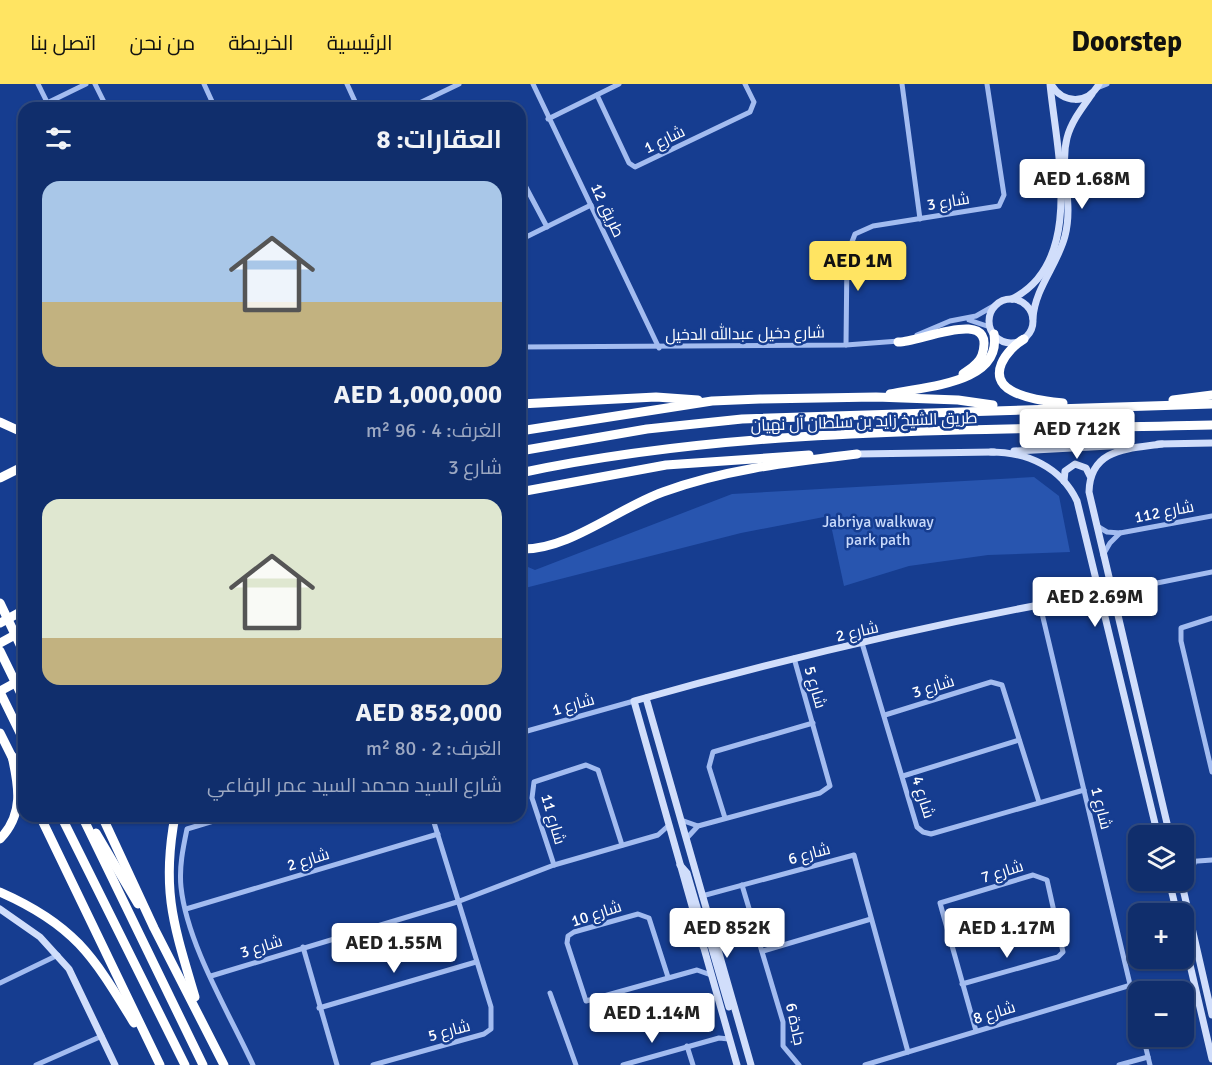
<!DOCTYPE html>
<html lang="ar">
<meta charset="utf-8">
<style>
:root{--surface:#102e6c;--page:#193672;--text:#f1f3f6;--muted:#9ca8c2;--line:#304a7f;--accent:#ffe462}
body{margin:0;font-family:Signika,Cairo,sans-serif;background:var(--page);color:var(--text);direction:rtl;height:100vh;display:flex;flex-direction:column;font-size:22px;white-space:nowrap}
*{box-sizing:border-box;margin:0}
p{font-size:20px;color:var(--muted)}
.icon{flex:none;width:33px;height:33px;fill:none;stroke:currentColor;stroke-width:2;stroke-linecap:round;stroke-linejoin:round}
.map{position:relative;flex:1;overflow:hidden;direction:ltr}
.details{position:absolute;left:18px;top:18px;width:508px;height:720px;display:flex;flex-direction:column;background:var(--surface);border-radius:18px;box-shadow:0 2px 4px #0004,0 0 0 2px var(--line);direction:rtl}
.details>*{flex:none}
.fabs{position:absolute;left:1128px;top:741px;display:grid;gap:12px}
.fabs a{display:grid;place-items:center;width:66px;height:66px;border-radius:12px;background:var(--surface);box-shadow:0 2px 4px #0004,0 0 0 2px var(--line);font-size:30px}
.price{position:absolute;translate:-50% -51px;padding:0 14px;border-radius:6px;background:#fff;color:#222;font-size:20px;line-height:39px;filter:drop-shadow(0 2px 3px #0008)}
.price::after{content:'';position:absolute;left:50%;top:36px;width:18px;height:14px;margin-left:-9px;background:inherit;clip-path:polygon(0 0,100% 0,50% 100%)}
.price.on{background:var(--accent);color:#111}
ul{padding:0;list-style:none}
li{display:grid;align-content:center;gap:12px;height:318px;padding:0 24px}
li span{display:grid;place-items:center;height:186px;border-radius:18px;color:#555}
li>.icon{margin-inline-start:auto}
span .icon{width:108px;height:108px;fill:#fffc;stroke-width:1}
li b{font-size:26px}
h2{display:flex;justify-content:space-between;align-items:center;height:72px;padding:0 24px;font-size:26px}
header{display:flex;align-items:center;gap:36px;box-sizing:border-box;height:84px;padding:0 30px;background:var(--accent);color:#111}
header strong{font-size:28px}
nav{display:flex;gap:33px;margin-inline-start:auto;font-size:21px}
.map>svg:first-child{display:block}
.green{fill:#2855af}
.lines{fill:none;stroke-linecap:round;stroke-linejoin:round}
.street{stroke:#a3bcf0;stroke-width:5}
.secondary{stroke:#d1defb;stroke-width:7}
.highway{stroke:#fff;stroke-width:9}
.labels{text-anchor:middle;stroke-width:5;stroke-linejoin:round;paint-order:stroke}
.street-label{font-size:16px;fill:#fff;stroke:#163d90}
.park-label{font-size:16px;fill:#c9dafb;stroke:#163d90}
</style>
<header>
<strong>Doorstep</strong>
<nav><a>الرئيسية</a><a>الخريطة</a><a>من نحن</a><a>اتصل بنا</a></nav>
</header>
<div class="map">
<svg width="1212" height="981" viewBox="0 0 1212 981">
<rect width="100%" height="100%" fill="#163d90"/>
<polygon class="green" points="1034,393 1059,412 1070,468 988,471 909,482 844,502 829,432 741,449 521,505 521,480 535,486 732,410"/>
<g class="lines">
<g class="street">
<polyline points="38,0 50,24"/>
<polyline points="95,0 107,24"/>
<polyline points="204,0 215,24"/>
<polyline points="347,0 358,24"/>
<polyline points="533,0 659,264"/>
<polyline points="902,0 920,135"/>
<polyline points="1097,4 1107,0"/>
<polyline points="597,11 629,79 635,83 750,28 754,18 745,0"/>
<polyline points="47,19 86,0"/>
<polyline points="409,24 459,0"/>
<polyline points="548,35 619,0"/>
<polyline points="520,92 547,143"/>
<polyline points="520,156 591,121"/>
<polyline points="969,236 990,243"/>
<polyline points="917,251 950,237 976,232 997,220"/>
<polyline points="846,261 847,171 855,150 873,142 999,122 1004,111 987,0"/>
<polyline points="520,263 846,261 899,257"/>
<polyline points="1097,442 1107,448 1120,449 1212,432"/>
<polyline points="1103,471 1110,459 1120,449"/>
<polyline points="1110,497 1120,503 1132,504 1212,488"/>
<polyline points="1040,521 1138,934"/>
<polyline points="1115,522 1122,511 1130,505"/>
<polyline points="1212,534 1181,544 1181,557 1212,688"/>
<polyline points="862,559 917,743 923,748 931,750 1084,706"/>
<polyline points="885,631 991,598 1002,601 1039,718"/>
<polyline points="520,649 634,617"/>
<polyline points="903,692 1019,656"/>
<path d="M230 732 187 745C183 764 179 783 181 803 187 860 229 929 253 981"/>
<polyline points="725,734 709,683 713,668 813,639"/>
<polyline points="681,736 698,742"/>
<polyline points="686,755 698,742 820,709 830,702 794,574"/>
<polyline points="1184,778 1212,776"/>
<polyline points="554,781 532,714 534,698 586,681 598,686 622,761"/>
<polyline points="1184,793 1194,780"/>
<polyline points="742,801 783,938 783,962 799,981"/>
<polyline points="702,812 854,771 908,968"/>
<polyline points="186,825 438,750"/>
<polyline points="303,863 337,981"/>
<polyline points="763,867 871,835"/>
<polyline points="211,892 457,818 554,781 658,751 668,742"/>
<polyline points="668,893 649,834 638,830 574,848 568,852 567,859 586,917 697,886 711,891"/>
<polyline points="0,899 58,871"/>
<polyline points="962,900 1058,873 1063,868 1047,796 1033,791 940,819 976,947"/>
<polyline points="550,909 576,981"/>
<polyline points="319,924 476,878"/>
<polyline points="1143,952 1150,981"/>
<polyline points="687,962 693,981"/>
<polyline points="36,981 102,952"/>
<polyline points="373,981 484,950 491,945 491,923 432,732"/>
<polyline points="623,981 719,954 729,955"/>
<polyline points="865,981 1131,901"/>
<polyline points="1119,981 1148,973"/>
</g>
<g class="secondary">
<path d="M1051 0C1062 20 1088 21 1099 0"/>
<path d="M1012 215C1086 178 1056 64 1050 0"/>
<circle cx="1011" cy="237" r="22"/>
<path d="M1033 234C1035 204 1058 180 1065 152 1074 117 1059 85 1067 54 1071 38 1082 24 1092 10"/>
<polyline points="1158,360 1212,359"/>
<path d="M1162 360C1128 365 1090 364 1089 408L1170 752"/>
<polyline points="1014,367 1128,361"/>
<path d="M991 368C1027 368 1061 383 1077 417L1158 752"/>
<polyline points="857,370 994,368"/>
<polyline points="1064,397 1065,387 1075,380 1086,384 1090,392"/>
<polyline points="646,614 751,981"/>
<polyline points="680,781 687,789 704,847 707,848 711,843"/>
<polyline points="1169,796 1177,830"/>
<polyline points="1181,796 1212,931"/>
<polyline points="0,825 40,853 69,885 115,981"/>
<polyline points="1184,855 1212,975"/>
<polyline points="703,862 708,857 711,861 729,923"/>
<path d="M737 981 634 617C783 575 935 539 1088 512L1101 517"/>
</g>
<g class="highway">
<path d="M1024 255C1007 265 985 293 1012 307 1027 315 1046 317 1063 319"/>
<path d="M898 258C916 260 998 220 982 271 979 280 970 285 963 290"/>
<path d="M890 310C925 302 1002 300 994 250"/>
<polyline points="1173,316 1212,311"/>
<polyline points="520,320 656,313 698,316"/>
<polyline points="0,338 24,349"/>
<polyline points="520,347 712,317 760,315 876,313 958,316 993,321"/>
<polyline points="520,367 647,345 742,335 1212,320"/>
<path d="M520 389C747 341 981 347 1212 341"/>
<polyline points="0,394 24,382"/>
<polyline points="520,408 666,381 809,371"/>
<path d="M520 465C568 467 618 424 663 408 726 385 791 378 857 370"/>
<polyline points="0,519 24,569"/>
<polyline points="0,539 24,526"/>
<polyline points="0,559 24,546"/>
<polyline points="0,567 24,616"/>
<polyline points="0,607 24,594"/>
<polyline points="0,608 24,657"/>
<polyline points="0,649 14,677"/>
<polyline points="40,732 160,981"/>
<polyline points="61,732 185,981"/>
<polyline points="82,732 203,981"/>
<polyline points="102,732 154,844 224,981"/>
<path d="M175 732C161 807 174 842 195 913"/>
<polyline points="96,749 138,820"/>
<path d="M0 755C24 730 19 703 12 672"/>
<path d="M0 808C75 841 93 872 134 939"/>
</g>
</g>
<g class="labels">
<g class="street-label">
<text transform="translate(664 55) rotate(-26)" y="6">شارع 1</text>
<text transform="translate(948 117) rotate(-9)" y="6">شارع 3</text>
<text transform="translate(608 126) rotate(65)" y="6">طريق 12</text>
<text transform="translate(745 249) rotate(-1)" y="6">شارع دخيل عبدالله الدخيل</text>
<text transform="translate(864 337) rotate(-2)" y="6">طريق الشيخ زايد بن سلطان آل نهيان</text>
<text transform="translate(1164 427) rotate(-11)" y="6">شارع 112</text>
<text transform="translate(857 547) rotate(-13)" y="6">شارع 2</text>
<text transform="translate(933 602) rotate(-17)" y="6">شارع 3</text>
<text transform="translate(816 603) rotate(74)" y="6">شارع 5</text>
<text transform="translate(573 620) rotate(-16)" y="6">شارع 1</text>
<text transform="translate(924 713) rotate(73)" y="6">شارع 4</text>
<text transform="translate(1102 724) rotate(76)" y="6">شارع 1</text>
<text transform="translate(554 735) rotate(74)" y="6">شارع 11</text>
<text transform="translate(809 769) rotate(-15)" y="6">شارع 6</text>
<text transform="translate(308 775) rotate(-17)" y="6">شارع 2</text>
<text transform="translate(1002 787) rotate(-17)" y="6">شارع 7</text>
<text transform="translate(596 829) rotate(-18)" y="6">شارع 10</text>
<text transform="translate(261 862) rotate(-17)" y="6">شارع 3</text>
<text transform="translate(994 928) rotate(-17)" y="6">شارع 8</text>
<text transform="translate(796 940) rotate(78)" y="6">جادة 6</text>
<text transform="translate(449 946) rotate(-15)" y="6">شارع 5</text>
</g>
<g class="park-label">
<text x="878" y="443">Jabriya walkway<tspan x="878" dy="18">park path</tspan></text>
</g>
</g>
</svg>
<div class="fabs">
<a><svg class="icon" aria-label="layers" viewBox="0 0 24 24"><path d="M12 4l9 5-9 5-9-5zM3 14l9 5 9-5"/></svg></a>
<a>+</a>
<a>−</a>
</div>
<b class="price" style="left:1082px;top:126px">AED 1.68M</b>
<b class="price on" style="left:858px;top:208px">AED 1M</b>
<b class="price" style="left:1077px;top:376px">AED 712K</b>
<b class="price" style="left:1095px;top:544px">AED 2.69M</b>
<b class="price" style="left:727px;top:875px">AED 852K</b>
<b class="price" style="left:1007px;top:875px">AED 1.17M</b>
<b class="price" style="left:394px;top:890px">AED 1.55M</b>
<b class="price" style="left:652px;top:960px">AED 1.14M</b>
<section class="details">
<h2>العقارات: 8<svg class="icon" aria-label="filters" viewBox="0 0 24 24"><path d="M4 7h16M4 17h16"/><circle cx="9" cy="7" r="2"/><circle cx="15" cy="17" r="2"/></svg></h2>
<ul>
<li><span style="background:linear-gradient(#a9c7e8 65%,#c2b280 0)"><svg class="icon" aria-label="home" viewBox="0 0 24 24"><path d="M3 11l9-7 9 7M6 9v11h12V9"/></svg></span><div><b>AED 1,000,000</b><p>الغرف: 4 · 96 m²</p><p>شارع 3</p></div></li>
<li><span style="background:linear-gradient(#dfe7d0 75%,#c2b280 0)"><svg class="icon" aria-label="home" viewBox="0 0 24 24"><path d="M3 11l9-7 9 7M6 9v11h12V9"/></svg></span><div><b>AED 852,000</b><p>الغرف: 2 · 80 m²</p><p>شارع السيد محمد السيد عمر الرفاعي</p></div></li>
</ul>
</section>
</div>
